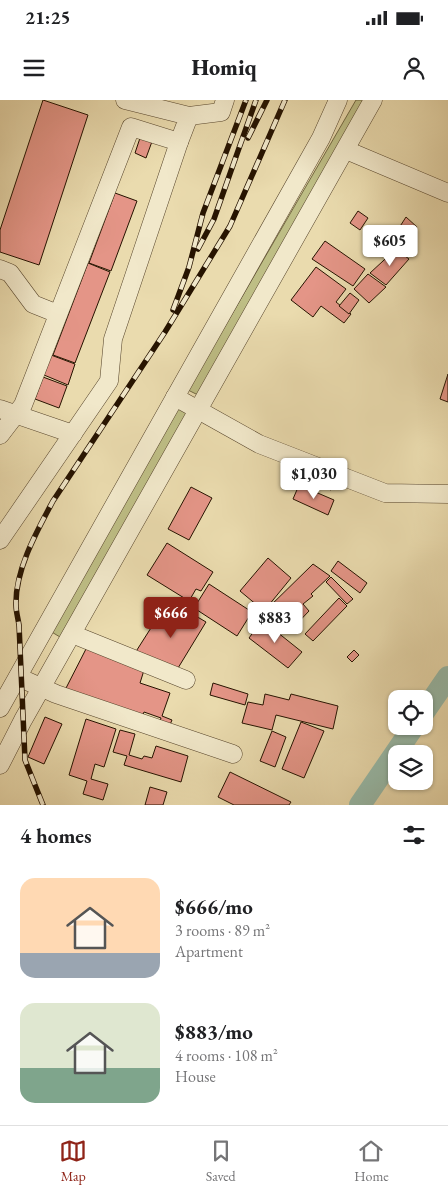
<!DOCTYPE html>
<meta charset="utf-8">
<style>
:root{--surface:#fff;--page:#f2f2f2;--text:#202124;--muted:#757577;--line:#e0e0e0;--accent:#8f2418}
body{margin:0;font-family:"EB Garamond",serif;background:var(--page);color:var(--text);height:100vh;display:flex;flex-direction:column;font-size:19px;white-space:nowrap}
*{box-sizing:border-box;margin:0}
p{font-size:16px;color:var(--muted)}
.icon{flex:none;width:28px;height:28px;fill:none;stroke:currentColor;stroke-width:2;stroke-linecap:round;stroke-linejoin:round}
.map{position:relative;height:705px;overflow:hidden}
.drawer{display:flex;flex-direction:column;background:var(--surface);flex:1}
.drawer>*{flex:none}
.buttons{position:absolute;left:388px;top:590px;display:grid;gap:10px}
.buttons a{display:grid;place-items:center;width:45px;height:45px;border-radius:10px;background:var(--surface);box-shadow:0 1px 4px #0004;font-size:25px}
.price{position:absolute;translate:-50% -42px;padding:0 11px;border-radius:5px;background:#fff;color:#222;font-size:16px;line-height:32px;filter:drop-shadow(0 1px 2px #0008)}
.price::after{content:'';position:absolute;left:50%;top:30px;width:15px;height:11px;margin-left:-8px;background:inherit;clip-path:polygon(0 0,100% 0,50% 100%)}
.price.selected{background:var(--accent);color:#fff}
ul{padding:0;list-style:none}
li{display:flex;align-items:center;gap:15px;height:125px;padding:0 20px}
li span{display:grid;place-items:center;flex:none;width:140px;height:100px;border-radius:15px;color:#555}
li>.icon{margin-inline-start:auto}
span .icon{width:60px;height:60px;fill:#fffc;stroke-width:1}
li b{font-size:21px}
h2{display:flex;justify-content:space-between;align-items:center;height:60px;padding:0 20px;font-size:21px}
.status{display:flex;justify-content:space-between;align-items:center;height:35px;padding:0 25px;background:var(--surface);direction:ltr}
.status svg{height:14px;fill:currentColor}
header{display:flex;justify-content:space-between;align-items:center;height:65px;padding:0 20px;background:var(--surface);font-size:22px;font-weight:800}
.menu{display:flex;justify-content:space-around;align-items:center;height:70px;border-top:1px solid var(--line);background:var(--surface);font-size:14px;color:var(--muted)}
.menu a{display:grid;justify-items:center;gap:2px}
.menu .selected{color:var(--accent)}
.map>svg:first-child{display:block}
.green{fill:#bebe85;stroke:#726842}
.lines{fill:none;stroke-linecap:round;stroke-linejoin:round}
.river{stroke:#98bbaa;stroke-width:22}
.building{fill:#e49587;stroke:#261300}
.minor-casing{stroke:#57452c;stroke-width:19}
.minor{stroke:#f1e8ca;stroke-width:18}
.rail-casing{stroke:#261300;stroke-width:5.5}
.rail{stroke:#f1e8ca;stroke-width:4;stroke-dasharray:11;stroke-linecap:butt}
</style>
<div class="status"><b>21:25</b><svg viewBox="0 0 49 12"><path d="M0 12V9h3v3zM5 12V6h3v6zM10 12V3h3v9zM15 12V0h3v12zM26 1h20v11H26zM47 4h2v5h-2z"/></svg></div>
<header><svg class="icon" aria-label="menu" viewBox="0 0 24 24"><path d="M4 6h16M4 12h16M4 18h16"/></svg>Homiq<svg class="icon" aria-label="person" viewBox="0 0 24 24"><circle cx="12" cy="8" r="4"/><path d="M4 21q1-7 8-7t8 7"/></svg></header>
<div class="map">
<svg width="448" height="705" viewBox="0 0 448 705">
<rect width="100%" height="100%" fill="#eadbae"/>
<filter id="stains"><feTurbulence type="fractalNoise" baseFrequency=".004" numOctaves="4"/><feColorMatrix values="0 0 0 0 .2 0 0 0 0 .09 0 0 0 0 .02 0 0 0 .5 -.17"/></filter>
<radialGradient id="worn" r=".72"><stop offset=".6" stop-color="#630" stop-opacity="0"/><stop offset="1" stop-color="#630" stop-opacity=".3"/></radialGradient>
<g class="green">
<polygon points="356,0 367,0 198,295 188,290"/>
<polygon points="180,305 190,311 60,537 50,531"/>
</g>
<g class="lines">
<g class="river">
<polyline points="424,612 448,577"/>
<polyline points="360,705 414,626"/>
</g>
</g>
<g class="building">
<polygon points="43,0 88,15 39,165 0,152 0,130"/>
<polygon points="142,32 154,36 146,58 135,53"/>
<polygon points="115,93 137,101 111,171 89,163"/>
<polygon points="358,111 368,118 360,130 350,123"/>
<polygon points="406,117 417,127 398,147 390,142"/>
<polygon points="325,141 365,169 353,186 312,159"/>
<polygon points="396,149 409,159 386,185 370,173"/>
<polygon points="88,163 110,172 75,263 53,255"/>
<polygon points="316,167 346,189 336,202 351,214 344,223 321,206 313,217 291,200"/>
<polygon points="368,174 386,187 369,203 354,189"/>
<polygon points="350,193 359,200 349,214 339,206"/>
<polygon points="51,255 75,264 68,285 44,275"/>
<polygon points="448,274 448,302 440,299"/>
<polygon points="43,277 67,286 59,308 35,299"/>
<polygon points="307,368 336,379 331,390 303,379"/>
<polygon points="299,385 334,400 328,415 293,399"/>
<polygon points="191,387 212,398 189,440 168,429"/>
<polygon points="167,443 213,472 201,491 196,489 189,501 147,475"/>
<polygon points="268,458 291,478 264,511 240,491"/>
<polygon points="338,461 367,483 360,493 331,471"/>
<polygon points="313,464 330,476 311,494 313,496 303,504 309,511 289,532 264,512"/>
<polygon points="331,477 353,499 347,504 326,482"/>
<polygon points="209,484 252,512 237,536 194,508"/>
<polygon points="339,498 347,506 313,541 305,534"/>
<polygon points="163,509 178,518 184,509 206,522 175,573 135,553"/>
<polygon points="262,520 302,552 288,568 249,538"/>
<polygon points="87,547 145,567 140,583 170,593 162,616 172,620 169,627 159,624 161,618 144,612 142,617 64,592"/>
<polygon points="354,550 359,555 352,562 347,557"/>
<polygon points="213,583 248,594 245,605 210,595"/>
<polygon points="265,594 289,600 291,594 338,606 333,629 276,615 272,630 242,623 248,602 263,605"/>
<polygon points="45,617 62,624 44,664 28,657"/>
<polygon points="86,619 116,629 104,667 95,664 91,679 108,684 103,700 83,694 87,681 69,675"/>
<polygon points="301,622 324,631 304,678 282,669"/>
<polygon points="120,630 135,634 129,655 142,659 144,656 152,658 156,646 188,656 181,682 124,665 127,656 113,652"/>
<polygon points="272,631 286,637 275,667 260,661"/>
<polygon points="230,672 291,702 289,705 234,705 218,697"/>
<polygon points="150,687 167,692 163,705 145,705"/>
</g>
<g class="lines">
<defs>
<g id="minor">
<polyline points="125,0 189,16 179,42"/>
<polyline points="189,16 221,12 225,0"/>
<polyline points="346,50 448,93"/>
<polyline points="0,169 10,173 33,204 58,214"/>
<polyline points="175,297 259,344 385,393 448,394"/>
<polyline points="0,309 73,334"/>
<polyline points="0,335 23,305 131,27 179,42 113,239 109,281 0,440"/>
<polyline points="72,534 186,580"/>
<polyline points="18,577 56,594 233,654"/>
<polyline points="0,608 321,38 338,0"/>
<polyline points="0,665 23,620 373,0"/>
</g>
</defs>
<use href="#minor" class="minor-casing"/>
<use href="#minor" class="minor"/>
<defs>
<g id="rail">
<polyline points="248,38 267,0"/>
<polyline points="198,149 214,119 256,0"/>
<polyline points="173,210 189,167 203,113 246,0"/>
<path d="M43 705 25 660 19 525C18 518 16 512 16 505 15 470 37 431 53 401L165 232 230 126 285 0"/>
</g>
</defs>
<use href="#rail" class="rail-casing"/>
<use href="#rail" class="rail"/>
</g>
<rect width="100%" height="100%" filter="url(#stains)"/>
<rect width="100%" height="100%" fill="url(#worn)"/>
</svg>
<div class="buttons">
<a><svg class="icon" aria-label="locate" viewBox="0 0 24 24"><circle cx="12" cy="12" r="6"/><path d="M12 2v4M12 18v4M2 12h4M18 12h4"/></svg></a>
<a><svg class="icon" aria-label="layers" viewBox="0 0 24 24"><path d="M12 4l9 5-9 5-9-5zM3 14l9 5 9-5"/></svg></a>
</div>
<b class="price" style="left:390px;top:167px">$605</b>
<b class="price" style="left:314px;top:400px">$1,030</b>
<b class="price selected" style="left:171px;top:539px">$666</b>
<b class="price" style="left:275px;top:544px">$883</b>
</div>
<section class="drawer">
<h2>4 homes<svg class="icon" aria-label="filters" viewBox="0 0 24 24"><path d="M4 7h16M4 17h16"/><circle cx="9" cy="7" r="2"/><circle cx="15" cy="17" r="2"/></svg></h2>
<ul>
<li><span style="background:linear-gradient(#ffd9b3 75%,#9aa5b1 0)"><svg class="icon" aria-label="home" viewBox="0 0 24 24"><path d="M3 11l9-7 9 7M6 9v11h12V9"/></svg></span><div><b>$666/mo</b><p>3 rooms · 89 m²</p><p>Apartment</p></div></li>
<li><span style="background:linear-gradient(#dfe7d0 65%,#7fa58c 0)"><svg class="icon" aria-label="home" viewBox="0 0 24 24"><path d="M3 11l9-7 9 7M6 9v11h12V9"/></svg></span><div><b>$883/mo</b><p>4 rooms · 108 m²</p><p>House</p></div></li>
</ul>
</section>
<nav class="menu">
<a class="selected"><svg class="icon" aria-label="map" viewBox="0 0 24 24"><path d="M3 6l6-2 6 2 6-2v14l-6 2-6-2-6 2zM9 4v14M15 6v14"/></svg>Map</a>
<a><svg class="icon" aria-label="saved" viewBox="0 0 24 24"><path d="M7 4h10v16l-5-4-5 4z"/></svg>Saved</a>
<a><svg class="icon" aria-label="home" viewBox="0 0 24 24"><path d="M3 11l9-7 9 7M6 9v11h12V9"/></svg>Home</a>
</nav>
